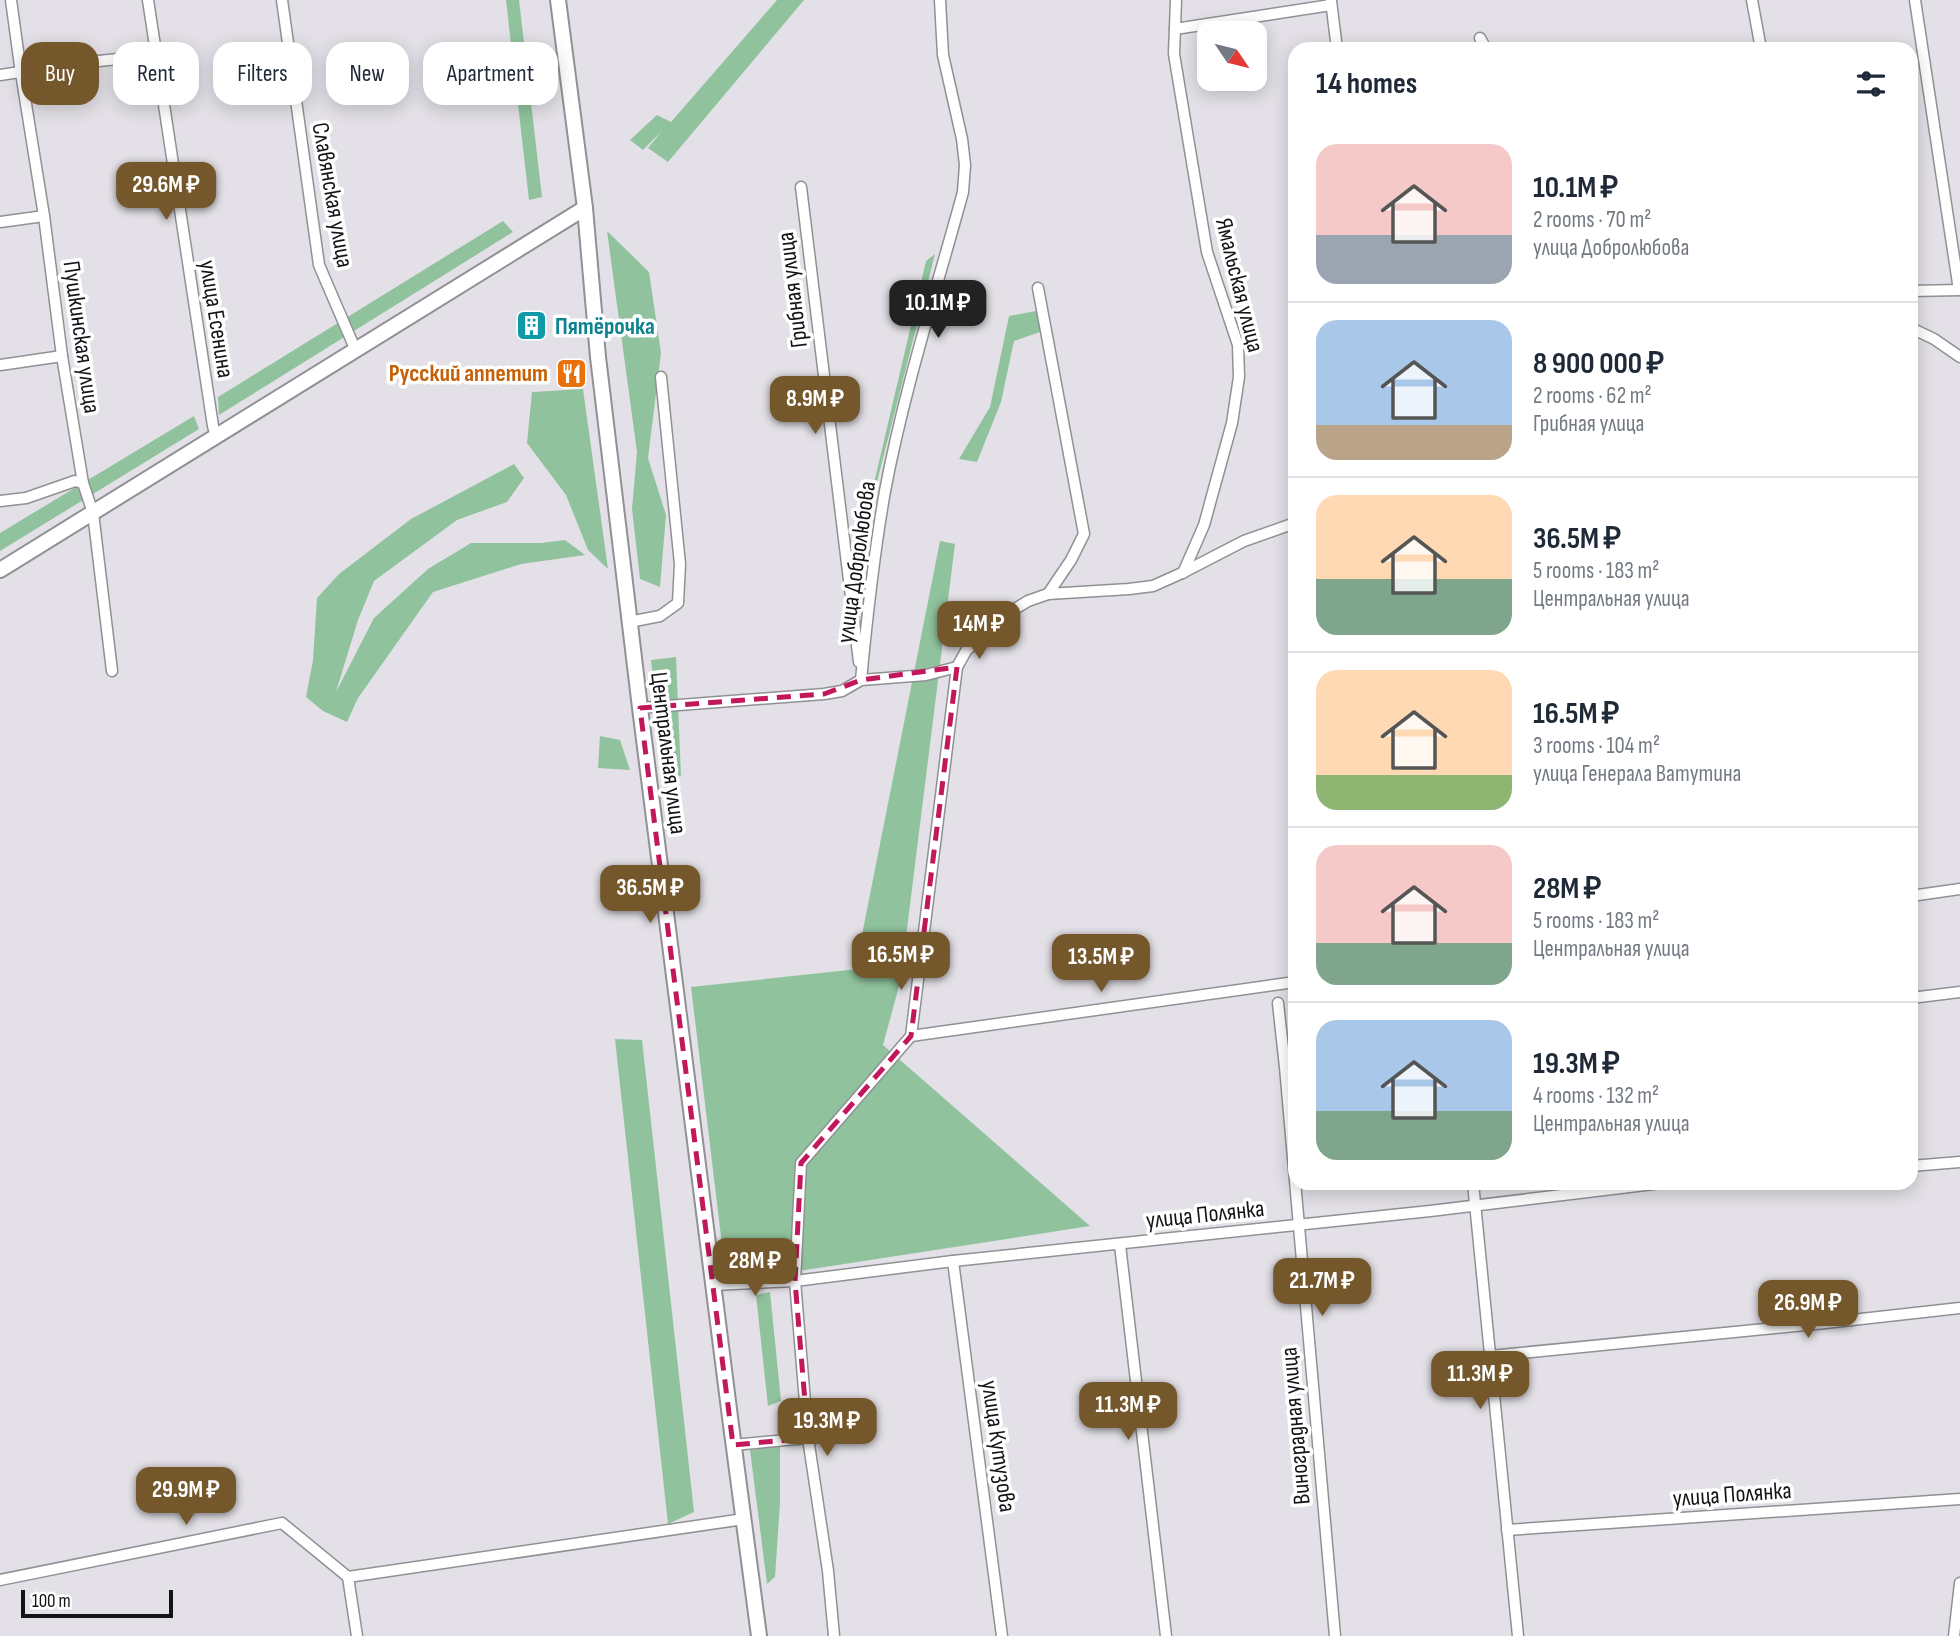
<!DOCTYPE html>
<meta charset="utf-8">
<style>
:root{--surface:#fff;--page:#f2f2f3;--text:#1f2937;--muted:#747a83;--line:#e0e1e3;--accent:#75572c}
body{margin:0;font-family:"Sofia Sans Condensed",sans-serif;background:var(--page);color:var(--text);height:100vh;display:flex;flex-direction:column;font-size:26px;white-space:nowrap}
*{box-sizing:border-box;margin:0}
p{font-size:23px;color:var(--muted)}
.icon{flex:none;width:38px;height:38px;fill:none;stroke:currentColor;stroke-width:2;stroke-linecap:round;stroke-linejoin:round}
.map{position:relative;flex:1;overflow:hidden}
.sheet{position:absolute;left:1288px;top:42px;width:630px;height:1148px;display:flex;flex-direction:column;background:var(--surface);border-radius:21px;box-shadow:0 4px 18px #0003}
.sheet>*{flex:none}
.guide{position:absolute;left:21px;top:42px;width:665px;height:63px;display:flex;gap:14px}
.needle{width:46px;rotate:125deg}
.tools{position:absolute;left:1197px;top:21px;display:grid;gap:14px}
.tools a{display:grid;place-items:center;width:70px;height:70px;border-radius:14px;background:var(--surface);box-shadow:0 4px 18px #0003;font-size:35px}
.scale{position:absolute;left:21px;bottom:18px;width:152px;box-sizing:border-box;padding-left:7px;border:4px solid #141315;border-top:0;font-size:19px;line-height:24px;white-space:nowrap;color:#141315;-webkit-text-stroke:5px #fff;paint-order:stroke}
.price{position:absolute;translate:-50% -60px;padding:0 16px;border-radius:14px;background:var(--accent);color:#fff;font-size:23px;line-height:46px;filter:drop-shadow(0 2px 4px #0008)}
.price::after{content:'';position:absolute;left:50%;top:42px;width:21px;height:16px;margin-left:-10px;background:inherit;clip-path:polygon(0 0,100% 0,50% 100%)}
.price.current{background:#222;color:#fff}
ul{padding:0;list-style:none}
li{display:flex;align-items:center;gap:21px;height:175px;padding:0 28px}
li+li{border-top:2px solid var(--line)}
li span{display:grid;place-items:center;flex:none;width:196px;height:140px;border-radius:21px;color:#555}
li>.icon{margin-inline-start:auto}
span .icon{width:84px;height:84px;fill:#fffc;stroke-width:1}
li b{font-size:30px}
h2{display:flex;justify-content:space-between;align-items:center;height:84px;padding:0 28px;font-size:30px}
.pill{padding:0 24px;border-radius:21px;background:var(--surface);box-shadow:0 4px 18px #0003;font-size:24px;line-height:63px}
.pill.current{background:var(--accent);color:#fff}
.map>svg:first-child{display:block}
.green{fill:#90c39d}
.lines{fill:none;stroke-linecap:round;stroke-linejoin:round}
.street-casing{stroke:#919095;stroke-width:13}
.secondary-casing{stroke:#919095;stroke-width:18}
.street{stroke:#fff;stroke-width:10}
.secondary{stroke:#fff;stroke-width:14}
.marked{fill:none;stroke:#c2185b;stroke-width:5;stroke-dasharray:14 9;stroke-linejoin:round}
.labels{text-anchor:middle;stroke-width:7;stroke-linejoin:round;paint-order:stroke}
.street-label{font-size:24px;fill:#141315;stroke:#fff}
.culture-label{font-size:24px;font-weight:bold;fill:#0d838f;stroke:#fff;text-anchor:start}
.food-label{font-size:24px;font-weight:bold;fill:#c56008;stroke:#fff;text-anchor:end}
</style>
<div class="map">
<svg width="1960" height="1636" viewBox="0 0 1960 1636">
<rect width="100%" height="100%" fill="#e3e1e7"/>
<g class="green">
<polygon points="506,0 519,0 542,197 529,200"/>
<polygon points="777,0 804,0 668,162 648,148 662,131 643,150 630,140 657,115 671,122"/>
<polygon points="503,221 513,232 219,415 218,397"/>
<polygon points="607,231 649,272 661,353 648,458 666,515 660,587 640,579 632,509 637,452"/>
<polygon points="935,254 864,533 871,496 926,261"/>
<polygon points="1036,311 1046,330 1014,341 1001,402 977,462 959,459 990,407 1009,316"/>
<polygon points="583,389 608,569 588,550 566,495 527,443 532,392"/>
<polygon points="194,416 199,429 0,551 0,533"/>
<polygon points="514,464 524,478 507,502 457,520 374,581 358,620 336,692 374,618 428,569 471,543 541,543 565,540 585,555 521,564 433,592 358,698 347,722 323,711 306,697 313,660 317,598 339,574 411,519"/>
<polygon points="940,541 955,544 904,953 858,955"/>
<polygon points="676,657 681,776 664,779 651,660"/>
<polygon points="600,736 620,740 630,770 598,768"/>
<polygon points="905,964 883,1045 1090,1226 773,1275 725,1270 691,987"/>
<polygon points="615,1039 642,1040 694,1512 668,1524"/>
<polygon points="770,1292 781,1401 768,1406 756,1295"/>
<polygon points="780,1446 780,1503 775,1577 767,1584 750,1450"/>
</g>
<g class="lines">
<defs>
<g id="street">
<polyline points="11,0 21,73 44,216 62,356 83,483 93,513 112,671"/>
<polyline points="148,0 213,426 216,437"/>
<polyline points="282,0 319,265 356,351"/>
<polyline points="1176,0 1174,54 1207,252 1238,345 1239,377 1232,423 1204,525 1183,573"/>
<polyline points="1752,0 1761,49"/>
<polyline points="1915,0 1959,290"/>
<polyline points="1331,1 1337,49"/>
<polyline points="1175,29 1331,5"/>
<polyline points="1480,38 1486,49"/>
<polyline points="0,75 71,64 155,55"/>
<polyline points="801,187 859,662"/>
<polyline points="0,222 44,216"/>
<polyline points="1038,288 1084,534 1071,560 1048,594"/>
<polyline points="1911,291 1960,290"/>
<polyline points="1911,328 1934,339 1960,357"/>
<polyline points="0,365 62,356"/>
<polyline points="0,501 26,498 75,481 83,483"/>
<polyline points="629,622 660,616 678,603 680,564 661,377"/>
<path d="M861 680C867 617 874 553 885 491 904 390 936 291 963 192L965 165 962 139 943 55 940 0"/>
<polyline points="640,708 824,694 842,691 861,680 926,675 957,667 966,651 1000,618 1028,601 1048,594 1129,589 1153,586 1182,573 1244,541 1295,523"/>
<polyline points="1911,896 1960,889"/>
<polyline points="1911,998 1960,992"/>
<polyline points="1278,1003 1285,1067 1335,1636"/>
<polyline points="911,1036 1295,982"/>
<polyline points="1911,1166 1960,1162"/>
<polyline points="1473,1183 1518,1636"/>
<polyline points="1120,1245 1166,1636"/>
<polyline points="953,1261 1002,1636"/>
<polyline points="713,1285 795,1281 953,1261 1430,1211 1662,1183"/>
<polyline points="1490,1356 1825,1323 1960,1308"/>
<polyline points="733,1445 808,1438"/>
<polyline points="1507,1530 1960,1499"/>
<polyline points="0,1580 282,1523 348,1577"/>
<polyline points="357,1636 348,1577 744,1519"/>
<polyline points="834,1636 828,1571 808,1438 795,1281 801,1163 911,1036 957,667"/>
<polyline points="1954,1636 1960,1583"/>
</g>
<g id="secondary">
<polyline points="558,0 585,208 598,357 640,708 731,1425 759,1636"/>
<polyline points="0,570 585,208"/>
</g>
</defs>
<use href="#street" class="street-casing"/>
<use href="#secondary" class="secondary-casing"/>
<use href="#street" class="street"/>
<use href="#secondary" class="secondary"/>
</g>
<path class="marked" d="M957 667 911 1036 801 1163 795 1281 808 1438 733 1445 640 708 824 694 861 680Z"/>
<defs>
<symbol id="building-square" viewBox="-11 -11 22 22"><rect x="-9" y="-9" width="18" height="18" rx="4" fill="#0f9aa8" stroke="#fff"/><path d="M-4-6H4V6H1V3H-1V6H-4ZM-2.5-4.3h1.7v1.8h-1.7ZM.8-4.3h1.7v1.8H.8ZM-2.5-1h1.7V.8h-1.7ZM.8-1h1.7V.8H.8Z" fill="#fff"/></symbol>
<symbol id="restaurant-square" viewBox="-11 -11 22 22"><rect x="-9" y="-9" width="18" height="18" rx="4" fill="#e8710a" stroke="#fff"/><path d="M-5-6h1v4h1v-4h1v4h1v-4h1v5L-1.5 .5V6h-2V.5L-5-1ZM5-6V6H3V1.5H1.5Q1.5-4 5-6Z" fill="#fff"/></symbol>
</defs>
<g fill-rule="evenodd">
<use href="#building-square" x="514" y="308" width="35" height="35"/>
<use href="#restaurant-square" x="554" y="356" width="35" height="35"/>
</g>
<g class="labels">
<g class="street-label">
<text transform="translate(333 195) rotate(80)" y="8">Славянская улица</text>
<text transform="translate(1240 285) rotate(76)" y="8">Ямальская улица</text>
<text transform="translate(792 290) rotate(-97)" y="8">Грибная улица</text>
<text transform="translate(217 319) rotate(81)" y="8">улица Есенина</text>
<text transform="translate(82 337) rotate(82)" y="8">Пушкинская улица</text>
<text transform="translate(856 562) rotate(-82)" y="8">улица Добролюбова</text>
<text transform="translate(669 753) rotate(83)" y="8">Центральная улица</text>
<text transform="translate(1205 1214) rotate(-6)" y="8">улица Полянка</text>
<text transform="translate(1295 1426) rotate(-95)" y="8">Виноградная улица</text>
<text transform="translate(999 1446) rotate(82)" y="8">улица Кутузова</text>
<text transform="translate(1732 1494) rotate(-4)" y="8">улица Полянка</text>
</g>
<g class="culture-label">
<text x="555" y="334">Пятёрочка</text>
</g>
<g class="food-label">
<text x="548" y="381">Русский аппетит</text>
</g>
</g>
</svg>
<div class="tools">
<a><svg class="needle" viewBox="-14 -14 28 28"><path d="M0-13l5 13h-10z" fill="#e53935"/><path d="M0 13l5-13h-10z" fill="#747a83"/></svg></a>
</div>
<div class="scale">100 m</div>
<b class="price" style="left:166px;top:222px">29.6M ₽</b>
<b class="price current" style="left:938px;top:340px">10.1M ₽</b>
<b class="price" style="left:815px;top:436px">8.9M ₽</b>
<b class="price" style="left:979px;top:661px">14M ₽</b>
<b class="price" style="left:650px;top:925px">36.5M ₽</b>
<b class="price" style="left:901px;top:992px">16.5M ₽</b>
<b class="price" style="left:1101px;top:994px">13.5M ₽</b>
<b class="price" style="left:755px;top:1298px">28M ₽</b>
<b class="price" style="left:1322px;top:1318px">21.7M ₽</b>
<b class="price" style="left:1808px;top:1340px">26.9M ₽</b>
<b class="price" style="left:1480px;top:1411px">11.3M ₽</b>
<b class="price" style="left:1128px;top:1442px">11.3M ₽</b>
<b class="price" style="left:827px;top:1458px">19.3M ₽</b>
<b class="price" style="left:186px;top:1527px">29.9M ₽</b>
<div class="guide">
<a class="pill current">Buy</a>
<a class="pill">Rent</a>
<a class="pill">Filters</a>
<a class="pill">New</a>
<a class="pill">Apartment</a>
</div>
<section class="sheet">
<h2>14 homes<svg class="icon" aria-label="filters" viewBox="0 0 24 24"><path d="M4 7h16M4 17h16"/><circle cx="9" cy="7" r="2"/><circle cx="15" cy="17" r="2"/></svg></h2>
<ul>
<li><span style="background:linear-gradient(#f6c9c9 65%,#9aa5b1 0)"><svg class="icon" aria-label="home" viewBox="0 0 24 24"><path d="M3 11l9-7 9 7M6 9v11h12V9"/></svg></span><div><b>10.1M ₽</b><p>2 rooms · 70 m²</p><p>улица Добролюбова</p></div></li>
<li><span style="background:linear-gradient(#a9c7e8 75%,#b9a48a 0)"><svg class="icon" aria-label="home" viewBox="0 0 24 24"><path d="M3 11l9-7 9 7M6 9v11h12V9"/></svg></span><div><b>8 900 000 ₽</b><p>2 rooms · 62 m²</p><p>Грибная улица</p></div></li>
<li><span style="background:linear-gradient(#ffd9b3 60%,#7fa58c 0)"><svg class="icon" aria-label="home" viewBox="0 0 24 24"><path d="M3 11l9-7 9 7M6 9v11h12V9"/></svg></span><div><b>36.5M ₽</b><p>5 rooms · 183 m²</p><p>Центральная улица</p></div></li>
<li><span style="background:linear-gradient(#ffd9b3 75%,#8fb573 0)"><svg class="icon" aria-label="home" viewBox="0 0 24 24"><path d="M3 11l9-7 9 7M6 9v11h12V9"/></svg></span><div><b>16.5M ₽</b><p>3 rooms · 104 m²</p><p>улица Генерала Ватутина</p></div></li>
<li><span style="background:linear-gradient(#f6c9c9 70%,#7fa58c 0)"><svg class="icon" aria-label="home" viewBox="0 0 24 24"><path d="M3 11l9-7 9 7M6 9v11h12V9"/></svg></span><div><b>28M ₽</b><p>5 rooms · 183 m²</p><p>Центральная улица</p></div></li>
<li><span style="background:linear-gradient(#a9c7e8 65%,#7fa58c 0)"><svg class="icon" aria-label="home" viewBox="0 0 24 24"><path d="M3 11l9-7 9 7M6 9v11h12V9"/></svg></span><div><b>19.3M ₽</b><p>4 rooms · 132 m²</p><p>Центральная улица</p></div></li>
</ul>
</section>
</div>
